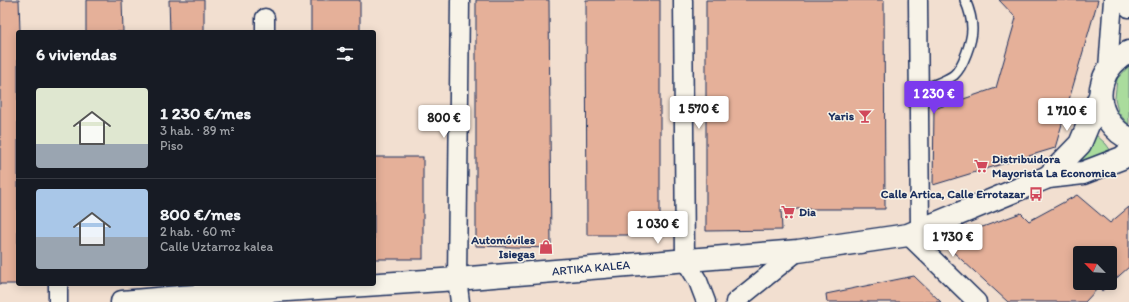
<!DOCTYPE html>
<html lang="es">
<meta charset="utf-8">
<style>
:root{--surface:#171b24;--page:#242831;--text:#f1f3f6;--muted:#9ea1a6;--line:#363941;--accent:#7c3aed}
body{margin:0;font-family:Itim,sans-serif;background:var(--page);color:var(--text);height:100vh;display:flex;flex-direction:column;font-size:15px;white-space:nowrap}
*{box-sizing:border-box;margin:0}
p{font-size:13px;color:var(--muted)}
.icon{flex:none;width:22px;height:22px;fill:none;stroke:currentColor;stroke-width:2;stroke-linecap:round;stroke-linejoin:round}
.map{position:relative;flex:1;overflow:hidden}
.drawer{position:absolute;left:16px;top:30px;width:360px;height:256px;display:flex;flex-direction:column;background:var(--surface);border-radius:4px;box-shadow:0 2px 10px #0003}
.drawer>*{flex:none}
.needle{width:26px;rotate:295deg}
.buttons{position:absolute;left:1073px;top:246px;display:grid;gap:8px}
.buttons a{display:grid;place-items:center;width:44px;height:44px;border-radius:4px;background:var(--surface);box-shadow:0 2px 10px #0003;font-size:20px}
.price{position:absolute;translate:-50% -34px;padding:0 9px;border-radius:4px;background:#fff;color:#222;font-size:13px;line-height:26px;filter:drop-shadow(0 1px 2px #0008)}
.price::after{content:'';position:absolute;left:50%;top:24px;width:12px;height:9px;margin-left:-6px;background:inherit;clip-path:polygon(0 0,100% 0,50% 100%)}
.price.on{background:var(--accent);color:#fff}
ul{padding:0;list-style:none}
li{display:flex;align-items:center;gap:12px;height:100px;padding:0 20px}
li+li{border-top:1px solid var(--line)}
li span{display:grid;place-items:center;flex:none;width:112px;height:80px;border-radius:4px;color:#555}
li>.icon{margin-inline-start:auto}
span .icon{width:48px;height:48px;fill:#fffc;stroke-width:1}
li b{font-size:17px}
h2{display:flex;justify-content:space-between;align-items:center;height:48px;padding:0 20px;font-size:17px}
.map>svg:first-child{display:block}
.green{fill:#aadc9d;stroke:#62867e}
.building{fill:#e5b099;stroke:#1b2f5e;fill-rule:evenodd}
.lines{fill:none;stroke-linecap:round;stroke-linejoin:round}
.lane-casing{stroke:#1b2f5e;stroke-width:12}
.street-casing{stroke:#1b2f5e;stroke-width:21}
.secondary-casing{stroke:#1b2f5e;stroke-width:25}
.lane{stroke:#f7f3e8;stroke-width:9}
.street{stroke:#f7f3e8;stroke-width:18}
.secondary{stroke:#f7f3e8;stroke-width:22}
.labels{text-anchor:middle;stroke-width:3;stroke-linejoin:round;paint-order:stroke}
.poi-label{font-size:12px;font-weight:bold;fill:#1b2f5e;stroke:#f7f3e8;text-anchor:end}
.street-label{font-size:12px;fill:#1b2f5e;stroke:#f7f3e8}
</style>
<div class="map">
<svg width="1129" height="302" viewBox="0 0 1129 302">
<rect width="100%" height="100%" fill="#f2dfd0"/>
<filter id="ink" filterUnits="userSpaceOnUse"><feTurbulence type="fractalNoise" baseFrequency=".025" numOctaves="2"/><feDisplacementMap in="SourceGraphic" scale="8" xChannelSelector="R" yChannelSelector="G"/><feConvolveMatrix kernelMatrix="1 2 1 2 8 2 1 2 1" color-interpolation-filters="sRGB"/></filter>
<g filter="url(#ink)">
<g class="green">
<polygon points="1129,66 1129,125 1118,112 1115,98 1117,79"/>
<polygon points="1095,134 1106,144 1111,151 1081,165 1073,162"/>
</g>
<g class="building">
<polygon points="0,0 19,0 20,32 18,32 18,284 0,284"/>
<polygon points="86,0 122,0 123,32 86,32"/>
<polygon points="169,0 204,0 204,32 170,32"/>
<rect x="311" y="0" width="49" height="32"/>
<polygon points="476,0 549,0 551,248 476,246"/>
<polygon points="586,0 660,0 660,235 587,235"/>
<polygon points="706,0 884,0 885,209 781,209 782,230 706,231"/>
<polygon points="999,0 1098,0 1055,148 933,185 934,109 996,88 1016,18"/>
<rect x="374" y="157" width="49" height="102"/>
<path d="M1077 195 1110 223 1129 207V267L1102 291 1099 287 1085 302H1008L952 251 955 237 1021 213 1029 221ZM1080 253H1110V283H1080Z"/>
<polygon points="914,276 941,302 827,302 826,294"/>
</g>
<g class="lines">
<defs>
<path id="lane" d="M918 91C929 87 946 81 954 75 963 67 972 41 972 29 972 19 969 9 965 0"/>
<g id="street">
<polyline points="683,0 685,260 698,281 706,302"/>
<polyline points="918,0 920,229"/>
<polyline points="1122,0 1129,8"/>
<polyline points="265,32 265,18"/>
<polyline points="1108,69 1113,0"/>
<polyline points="908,235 977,302"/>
<polyline points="58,302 58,284"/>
<polyline points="460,302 457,279 460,0"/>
<polyline points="735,302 798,251"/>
</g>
<g id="secondary">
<path d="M1129 52C1103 65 1092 94 1108 120 1113 127 1120 135 1129 138"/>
<polyline points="1048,177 1080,144 1100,96"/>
<polyline points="122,302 180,297 457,279 798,251 908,235 1048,177 1083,173 1122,158 1129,152"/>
</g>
</defs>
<use href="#lane" class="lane-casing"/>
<use href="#street" class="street-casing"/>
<use href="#secondary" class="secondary-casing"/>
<use href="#lane" class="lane"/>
<use href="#street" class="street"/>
<use href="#secondary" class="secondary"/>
</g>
</g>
<defs>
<symbol id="bar-bare" viewBox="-9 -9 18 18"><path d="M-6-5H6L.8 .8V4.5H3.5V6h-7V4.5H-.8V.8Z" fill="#d1495b" stroke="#f7f3e8" stroke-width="2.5" paint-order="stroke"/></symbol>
<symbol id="supermarket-bare" viewBox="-9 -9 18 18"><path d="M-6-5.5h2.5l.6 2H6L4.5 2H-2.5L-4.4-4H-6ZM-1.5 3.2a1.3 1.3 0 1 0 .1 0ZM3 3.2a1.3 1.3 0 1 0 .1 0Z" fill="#d1495b" stroke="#f7f3e8" stroke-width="2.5" paint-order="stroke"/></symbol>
<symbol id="bus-bare" viewBox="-9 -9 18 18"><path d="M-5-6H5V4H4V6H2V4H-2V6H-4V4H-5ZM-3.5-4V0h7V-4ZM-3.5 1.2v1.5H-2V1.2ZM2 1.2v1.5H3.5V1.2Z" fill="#d1495b" stroke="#f7f3e8" stroke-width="2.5" paint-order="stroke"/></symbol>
<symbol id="shop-bare" viewBox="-9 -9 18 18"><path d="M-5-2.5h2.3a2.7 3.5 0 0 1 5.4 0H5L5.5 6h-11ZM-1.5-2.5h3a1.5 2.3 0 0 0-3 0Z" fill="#d1495b" stroke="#f7f3e8" stroke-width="2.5" paint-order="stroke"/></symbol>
</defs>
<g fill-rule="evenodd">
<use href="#bar-bare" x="855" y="106" width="20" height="20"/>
<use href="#supermarket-bare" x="971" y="156" width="20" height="20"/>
<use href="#bus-bare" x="1026" y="184" width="20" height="20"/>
<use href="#supermarket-bare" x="778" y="202" width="20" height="20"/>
<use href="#shop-bare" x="536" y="237" width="20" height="20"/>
</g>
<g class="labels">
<g class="poi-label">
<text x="854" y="120">Yaris</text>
<text x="992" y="163" text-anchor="start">Distribuidora<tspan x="992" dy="14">Mayorista La Economica</tspan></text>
<text x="1025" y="198">Calle Artica, Calle Errotazar</text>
<text x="799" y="216" text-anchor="start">Dia</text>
<text x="535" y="244">Automóviles<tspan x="535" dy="14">Isiegas</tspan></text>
</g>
<g class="street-label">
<text transform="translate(591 268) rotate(-5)" y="4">ARTIKA KALEA</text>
</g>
</g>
</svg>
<div class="buttons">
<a><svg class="needle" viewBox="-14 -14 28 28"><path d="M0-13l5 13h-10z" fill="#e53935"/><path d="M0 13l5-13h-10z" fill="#9ea1a6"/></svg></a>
</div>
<b class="price on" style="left:934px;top:115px">1 230 €</b>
<b class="price" style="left:699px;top:130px">1 570 €</b>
<b class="price" style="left:1067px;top:132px">1 710 €</b>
<b class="price" style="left:444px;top:139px">800 €</b>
<b class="price" style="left:658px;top:245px">1 030 €</b>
<b class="price" style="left:953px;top:258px">1 730 €</b>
<section class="drawer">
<h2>6 viviendas<svg class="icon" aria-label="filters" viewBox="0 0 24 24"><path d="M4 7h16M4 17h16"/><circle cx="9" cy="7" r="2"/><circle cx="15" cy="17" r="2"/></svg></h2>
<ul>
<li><span style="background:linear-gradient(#dfe7d0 70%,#9aa5b1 0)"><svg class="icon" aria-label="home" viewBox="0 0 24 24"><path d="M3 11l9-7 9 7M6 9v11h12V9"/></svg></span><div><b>1 230 €/mes</b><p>3 hab. · 89 m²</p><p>Piso</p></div></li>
<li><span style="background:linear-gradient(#a9c7e8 60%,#9aa5b1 0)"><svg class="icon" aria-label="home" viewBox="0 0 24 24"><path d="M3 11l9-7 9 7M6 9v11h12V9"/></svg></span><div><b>800 €/mes</b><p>2 hab. · 60 m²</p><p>Calle Uztarroz kalea</p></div></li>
</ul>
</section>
</div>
